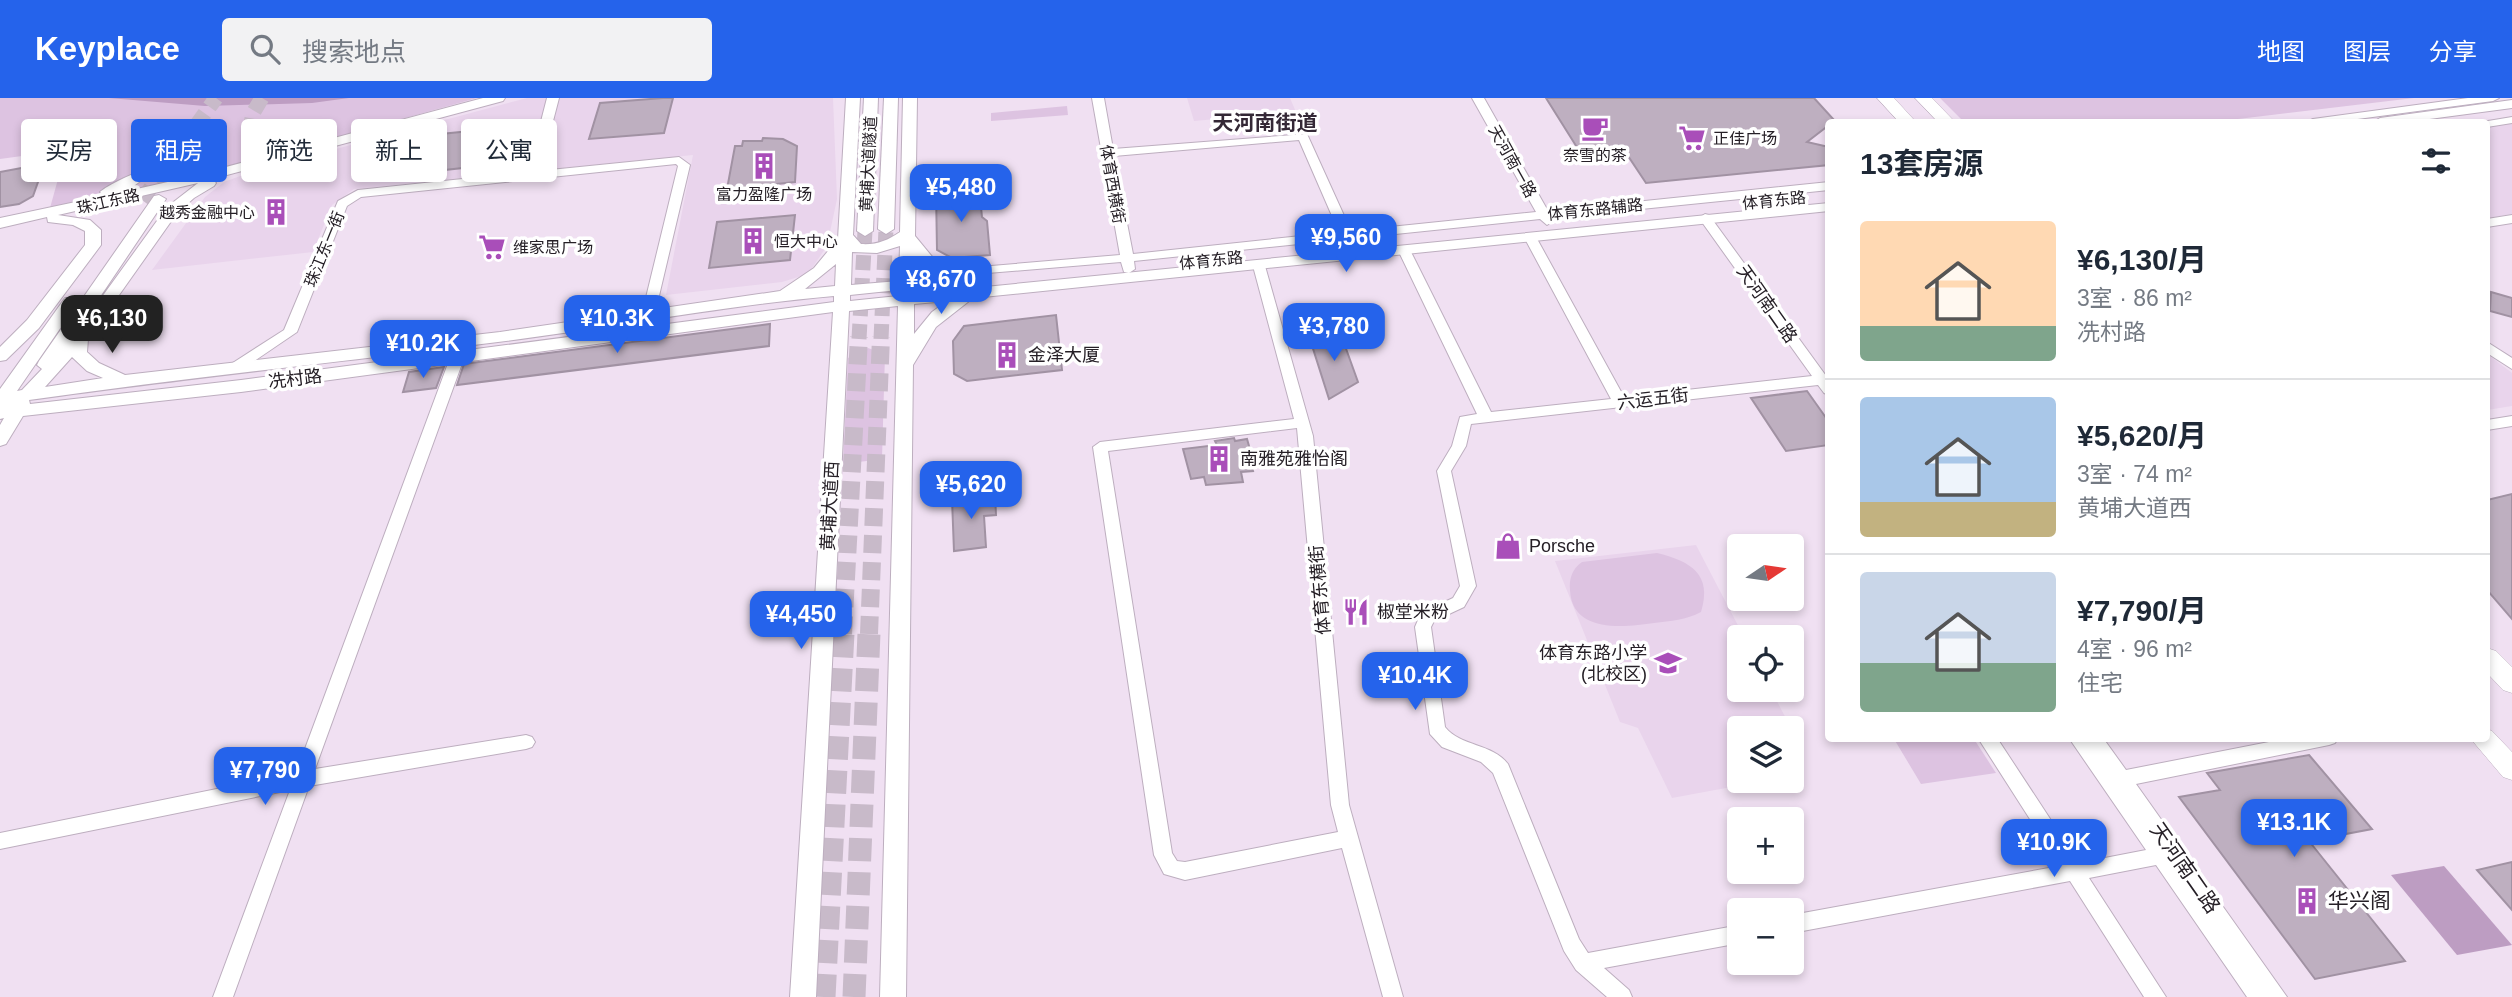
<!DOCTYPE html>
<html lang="zh">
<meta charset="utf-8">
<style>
:root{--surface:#fff;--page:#f2f2f3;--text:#1f2937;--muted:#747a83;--line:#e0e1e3;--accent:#2563eb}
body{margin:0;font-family:Arial,"Noto Sans SC",sans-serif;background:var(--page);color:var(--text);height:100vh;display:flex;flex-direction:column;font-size:26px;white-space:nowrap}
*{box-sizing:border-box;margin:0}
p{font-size:23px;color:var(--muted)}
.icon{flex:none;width:38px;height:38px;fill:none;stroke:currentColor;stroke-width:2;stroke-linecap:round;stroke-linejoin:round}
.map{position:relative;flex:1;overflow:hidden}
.side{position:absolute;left:1825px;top:21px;width:665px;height:623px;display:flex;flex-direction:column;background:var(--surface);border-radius:7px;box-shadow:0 4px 10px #0003}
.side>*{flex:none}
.guide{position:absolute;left:21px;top:21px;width:665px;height:63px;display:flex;gap:14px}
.needle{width:46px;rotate:77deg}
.controls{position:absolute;left:1727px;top:436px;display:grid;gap:14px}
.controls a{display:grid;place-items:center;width:77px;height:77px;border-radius:7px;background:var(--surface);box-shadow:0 4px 10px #0003;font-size:35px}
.price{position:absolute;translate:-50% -60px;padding:0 16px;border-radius:14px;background:var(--accent);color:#fff;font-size:23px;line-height:46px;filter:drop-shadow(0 2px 4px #0008)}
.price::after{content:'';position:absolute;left:50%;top:42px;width:21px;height:16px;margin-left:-10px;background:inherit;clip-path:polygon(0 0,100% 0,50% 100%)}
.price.selected{background:#222;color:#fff}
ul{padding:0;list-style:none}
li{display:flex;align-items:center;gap:21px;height:175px;padding:0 35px}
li+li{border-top:2px solid var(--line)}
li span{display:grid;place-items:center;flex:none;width:196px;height:140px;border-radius:7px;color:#555}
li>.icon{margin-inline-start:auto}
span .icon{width:84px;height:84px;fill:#fffc;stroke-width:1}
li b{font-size:30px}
h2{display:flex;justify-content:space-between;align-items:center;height:84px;padding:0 35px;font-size:30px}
.pill{padding:0 24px;border-radius:7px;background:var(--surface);box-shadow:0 4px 10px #0003;font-size:24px;line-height:63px}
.pill.selected{background:var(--accent);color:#fff}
header{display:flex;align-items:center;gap:42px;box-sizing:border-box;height:98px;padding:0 35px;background:var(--accent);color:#fff}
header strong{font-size:33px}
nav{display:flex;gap:38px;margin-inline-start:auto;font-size:24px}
.search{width:490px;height:63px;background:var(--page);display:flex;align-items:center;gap:18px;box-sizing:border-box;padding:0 24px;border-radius:7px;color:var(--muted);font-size:26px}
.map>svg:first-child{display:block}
.built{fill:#e9d4ec}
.green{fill:#ddc3e1}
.water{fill:#bd9dc2}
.building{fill:#beafc0;stroke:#a192a3;stroke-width:2}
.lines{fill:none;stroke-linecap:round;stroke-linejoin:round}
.major-tunnel-far2{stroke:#c8bac9;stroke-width:15;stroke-dasharray:15 8;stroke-linecap:butt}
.major-tunnel-far1{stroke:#c8bac9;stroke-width:18;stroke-dasharray:18 9;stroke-linecap:butt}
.major-tunnel{stroke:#c8bac9;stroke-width:23;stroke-dasharray:23 11;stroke-linecap:butt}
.minor-casing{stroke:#bdaebf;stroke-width:2}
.major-casing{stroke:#bdaebf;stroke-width:2}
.highway-casing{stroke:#bdaebf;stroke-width:1}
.minor{fill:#fff;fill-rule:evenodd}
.major{fill:#fff;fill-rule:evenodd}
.highway{fill:#fff;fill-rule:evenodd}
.labels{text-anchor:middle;stroke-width:7;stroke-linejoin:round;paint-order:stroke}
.far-poi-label{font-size:16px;fill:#262027;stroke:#fff;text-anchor:start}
.far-street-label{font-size:16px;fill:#262027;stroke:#fff}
.street-label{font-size:18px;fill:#262027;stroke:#fff}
.poi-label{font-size:18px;fill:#262027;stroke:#fff;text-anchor:start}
.far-district-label{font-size:21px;font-weight:bold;fill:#342836;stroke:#fff}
.near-street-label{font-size:21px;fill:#262027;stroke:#fff}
.near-poi-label{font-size:21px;fill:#262027;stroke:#fff;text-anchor:start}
</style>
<header>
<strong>Keyplace</strong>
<div class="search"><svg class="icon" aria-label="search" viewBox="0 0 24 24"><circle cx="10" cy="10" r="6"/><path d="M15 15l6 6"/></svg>搜索地点</div>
<nav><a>地图</a><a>图层</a><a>分享</a></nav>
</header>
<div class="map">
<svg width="2512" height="899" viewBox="0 0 2512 899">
<rect width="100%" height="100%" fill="#f0e0f2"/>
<g class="built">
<polygon points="527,0 833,0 837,101 827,148 808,176 782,184 666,197 693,57 354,91 332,107 313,154 152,172 205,99 224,84 257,72"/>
<polygon points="1187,0 1290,0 1296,14 1194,23"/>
<polygon points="2512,25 2512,116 2487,120 2487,29"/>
<polygon points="2487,256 2512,275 2512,308 2487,312"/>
<polygon points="1696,447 1744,539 1740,539 1740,592 1771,592 1791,630 1740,630 1739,659 1728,662 1742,687 1672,700 1638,630 1620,624 1555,463"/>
</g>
<g class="green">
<polygon points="0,0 477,0 215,73 50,110 66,52 0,61"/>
<polygon points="1940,0 2414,0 2213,24 1964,24"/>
<polygon points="1067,8 1068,17 991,23 991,15"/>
<polygon points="868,250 885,256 882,361 843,366 848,260"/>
<path d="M1657 455C1690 463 1713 476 1701 514 1686 522 1671 523 1654 525 1625 529 1572 536 1570 492 1569 481 1572 471 1582 464Z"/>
<polygon points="1894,641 1974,641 1996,675 1921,686"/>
</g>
<g class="water">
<polygon points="109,0 349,0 312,5 205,8"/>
<polygon points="2444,768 2512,847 2457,857 2391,777"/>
</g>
<g class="building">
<polygon points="663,0 673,0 664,35 589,41 600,5"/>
<polygon points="1546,0 1814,0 1835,23 1829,24 1829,27 1807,44 1829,49 1829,67 1646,85 1626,55 1614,52 1606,60 1578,51"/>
<polygon points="510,29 499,66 417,75 431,37"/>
<polygon points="763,40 783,41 797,48 795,84 727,91 735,48 742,48 743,43 762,43"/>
<polygon points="32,68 43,70 33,98 19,106 0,109 0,74"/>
<polygon points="979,89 982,119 987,123 990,157 952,160 937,152 936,93"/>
<polygon points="795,117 790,162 709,170 717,124"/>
<polygon points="2491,194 2512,200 2512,219 2490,213"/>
<polygon points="1056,217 1062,272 967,283 954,276 953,243 964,228"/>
<polygon points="770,226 769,248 457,287 464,266"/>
<polygon points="1340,234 1358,284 1329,301 1309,238"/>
<polygon points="444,269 436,290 403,294 409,274"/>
<polygon points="1807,293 1829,324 1829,347 1786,353 1751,300"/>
<polygon points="1234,340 1235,343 1247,341 1251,355 1248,356 1253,373 1241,374 1243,384 1206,387 1204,379 1191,381 1183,351 1217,347 1215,343"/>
<polygon points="995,396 996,417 984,418 986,449 954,453 952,401"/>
<polygon points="2512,396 2512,521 2487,492 2487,402"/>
<polygon points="2309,657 2372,731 2309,743 2405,863 2315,881 2179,699 2220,692 2207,675"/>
<polygon points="2512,764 2512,812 2477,772"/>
</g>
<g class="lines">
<g class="major-tunnel-far2">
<polyline points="262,0 253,15 251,26 258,34 275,40"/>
<polyline points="142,102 216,0"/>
<polyline points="859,241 865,133"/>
<polyline points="881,241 886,131"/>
</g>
<g class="major-tunnel-far1">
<polyline points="843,536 859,239"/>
<polyline points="869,536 881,239"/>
</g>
<g class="major-tunnel">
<polyline points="824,899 843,535"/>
<polyline points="854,899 869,535"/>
</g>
<defs>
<g id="minor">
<polygon points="547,0 559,0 540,73 679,59 690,67 654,219 649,220 642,216 678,68 676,66 361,99 347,108 297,234 238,274 228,274 226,271 228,268 284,232 338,103 358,92 528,74"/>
<path d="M1092 0H1104L1113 51 1307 36 1351 133 1536 114 1472 0H1484L1548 113 1829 84V92L1552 120 1553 123 1547 127 1540 121 1134 163 1135 171 1129 175 1124 174 1121 164 939 179 938 176 944 172 1120 157ZM1299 42 1339 134 1133 156 1114 58Z"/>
<polygon points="2468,0 2499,0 2493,3 2335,24 2307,24 2313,21"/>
<polygon points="2512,19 2512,25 2487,29 2487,24 2482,24"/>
<path d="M1705 116 1709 117 1829 282V297L1824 295 1818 287 1471 326 1466 348 1451 373 1476 488 1464 509 1434 523 1431 529 1445 629C1461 649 1492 645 1508 666L1579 841 1588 855 1740 827V845L1604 870 1629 892 1632 899H1607L1576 872 1564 853 1493 675 1481 664 1442 649 1430 636 1415 529 1421 515 1453 500 1460 488 1437 373 1452 348 1460 319 1477 316 1398 152 1404 148 1410 152 1491 314 1611 301 1524 139 1530 135 1536 139 1624 299 1812 278 1699 120Z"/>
<polygon points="2512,117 2512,125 2487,129 2487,121"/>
<path d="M1259 164 1265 168 1313 338 1349 707 1403 899H1383L1342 750 1185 782 1164 776 1154 757 1093 349 1100 344 1294 321 1253 168ZM1297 330 1331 707 1338 734 1185 764 1177 763 1172 755 1108 353Z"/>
<polygon points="2487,244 2512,260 2512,271 2487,255"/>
<polygon points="457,256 464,260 315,671 526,637 532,639 535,644 532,649 526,651 309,688 233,899 213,899 290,692 0,751 0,735 296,675 450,260"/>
<polygon points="2512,318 2512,328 2487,332 2487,322"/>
<polygon points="1978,640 1997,640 2079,765 2146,752 2069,640 2103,640 2126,672 2289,640 2338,640 2335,645 2329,647 2136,686 2287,899 2247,899 2156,767 2089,780 2166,899 2144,899 2070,783 1792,835 1792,817 2060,768"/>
</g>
<g id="major">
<path d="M483 0H505L503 3 212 81 216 85 214 88 194 100 177 115 88 241 87 254 99 265 125 277 500 234 780 193 814 170 838 141 846 0H860L853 137 861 146C876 147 887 143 900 134L903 0H917L915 138 934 161 979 184 971 189 914 191V196L1829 105V113L973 200 936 229 913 267 906 899H880L898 208 849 213 816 899H790L833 214 241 294 23 318 6 346 0 348V327L4 320 0 321V291L65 200H77L79 203 17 293 22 292 42 271 37 267 39 263 154 98 159 97 166 101 73 239 167 109 198 85 58 117 90 122 101 132V147L39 230 6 262 0 263V249L27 222 85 147V133L73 127 48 124 47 119 0 130V120L104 98 100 94C107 88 139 71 148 73L150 76 131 90 119 95 181 81ZM900 148 899 183 851 187 852 154 877 155ZM915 160 929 172 947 180 914 182ZM836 166 835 188 805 191ZM898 192V198L850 203V197ZM834 198V204L241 282 30 306 29 302C185 280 341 264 498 244 610 230 721 208 834 198ZM947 203 932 214 914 236V206ZM72 259 87 273 103 280 45 289Z"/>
<polygon points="864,0 878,0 873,133 865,138 857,133"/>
<polygon points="884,0 898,0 894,131 886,136 878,131"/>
<polygon points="2512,2 2512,10 2407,24 2373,24 2380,20"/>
<path d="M319 33 326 37 324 40C307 44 282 52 268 40L275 36 297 38Z"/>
</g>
<g id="highway">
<polygon points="1877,0 1894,0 1916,24 1899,24"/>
<polygon points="1915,0 1932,0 1955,24 1938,24"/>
<polygon points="2487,550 2496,553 2512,569 2512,595 2503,592 2487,575"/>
<polygon points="2487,631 2492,633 2512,654 2512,682 2503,679 2470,640 2487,640"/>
</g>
</defs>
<use href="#minor" class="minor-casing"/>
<use href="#major" class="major-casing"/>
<use href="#highway" class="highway-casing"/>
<use href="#minor" class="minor"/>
<use href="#major" class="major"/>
<use href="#highway" class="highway"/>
</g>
<defs>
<symbol id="cafe-bare" viewBox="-9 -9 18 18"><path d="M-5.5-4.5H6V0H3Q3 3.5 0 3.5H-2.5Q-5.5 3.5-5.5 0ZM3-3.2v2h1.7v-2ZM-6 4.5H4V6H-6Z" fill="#a94eb9" stroke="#fff" stroke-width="2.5" paint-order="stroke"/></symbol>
<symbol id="supermarket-bare" viewBox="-9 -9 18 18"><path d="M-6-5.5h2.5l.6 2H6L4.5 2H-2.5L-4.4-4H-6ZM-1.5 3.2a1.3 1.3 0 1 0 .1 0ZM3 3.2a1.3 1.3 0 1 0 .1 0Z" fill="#a94eb9" stroke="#fff" stroke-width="2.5" paint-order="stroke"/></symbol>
<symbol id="building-bare" viewBox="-9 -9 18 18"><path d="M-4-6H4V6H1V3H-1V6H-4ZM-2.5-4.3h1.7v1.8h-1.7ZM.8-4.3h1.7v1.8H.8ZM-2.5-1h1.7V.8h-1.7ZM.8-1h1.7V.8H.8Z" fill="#a94eb9" stroke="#fff" stroke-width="2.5" paint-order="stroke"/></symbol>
<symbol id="shop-bare" viewBox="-9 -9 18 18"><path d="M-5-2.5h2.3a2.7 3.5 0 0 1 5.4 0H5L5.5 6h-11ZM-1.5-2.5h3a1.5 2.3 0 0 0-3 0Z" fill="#a94eb9" stroke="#fff" stroke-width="2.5" paint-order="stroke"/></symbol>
<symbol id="restaurant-bare" viewBox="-9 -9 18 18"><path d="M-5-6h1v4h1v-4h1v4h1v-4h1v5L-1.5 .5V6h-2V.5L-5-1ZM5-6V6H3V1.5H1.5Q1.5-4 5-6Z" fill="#a94eb9" stroke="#fff" stroke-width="2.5" paint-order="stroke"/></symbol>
<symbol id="school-bare" viewBox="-9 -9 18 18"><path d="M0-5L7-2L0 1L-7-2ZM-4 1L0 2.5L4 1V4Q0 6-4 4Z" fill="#a94eb9" stroke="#fff" stroke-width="2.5" paint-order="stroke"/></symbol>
</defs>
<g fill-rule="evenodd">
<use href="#cafe-bare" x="1576" y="11" width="38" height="38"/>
<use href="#supermarket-bare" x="1673" y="21" width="38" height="38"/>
<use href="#building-bare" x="745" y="49" width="38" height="38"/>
<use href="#building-bare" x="257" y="95" width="38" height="38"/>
<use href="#building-bare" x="734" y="124" width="38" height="38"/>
<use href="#supermarket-bare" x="473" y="130" width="38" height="38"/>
<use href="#building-bare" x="988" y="238" width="38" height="38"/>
<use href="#building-bare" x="1200" y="342" width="38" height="38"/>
<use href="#shop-bare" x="1489" y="429" width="38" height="38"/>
<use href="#restaurant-bare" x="1337" y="495" width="38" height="38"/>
<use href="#school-bare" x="1649" y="546" width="38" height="38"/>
<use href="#building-bare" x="2288" y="784" width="38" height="38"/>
</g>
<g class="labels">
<g class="far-poi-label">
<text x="1713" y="46">正佳广场</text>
<text x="1595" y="63" text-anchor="middle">奈雪的茶</text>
<text x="764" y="102" text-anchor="middle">富力盈隆广场</text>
<text x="255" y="120" text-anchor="end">越秀金融中心</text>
<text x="774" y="149">恒大中心</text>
<text x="513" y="155">维家思广场</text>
</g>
<g class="far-street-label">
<text transform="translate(1513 63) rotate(61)" y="6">天河南一路</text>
<text transform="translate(868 66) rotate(-87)" y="6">黄埔大道隧道</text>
<text transform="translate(1113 86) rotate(80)" y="6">体育西横街</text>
<text transform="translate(1774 102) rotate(-6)" y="6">体育东路</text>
<text transform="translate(108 103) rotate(-13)" y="6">珠江东路</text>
<text transform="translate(1595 111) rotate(-6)" y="6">体育东路辅路</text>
<text transform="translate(324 151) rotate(-68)" y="6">珠江东一街</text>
<text transform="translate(1211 162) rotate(-6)" y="6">体育东路</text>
</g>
<g class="street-label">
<text transform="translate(1767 206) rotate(55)" y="6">天河南二路</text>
<text transform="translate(295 281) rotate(-7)" y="6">冼村路</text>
<text transform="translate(1653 301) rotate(-7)" y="6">六运五街</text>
<text transform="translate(830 408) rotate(-87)" y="6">黄埔大道西</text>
<text transform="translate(1320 492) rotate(-95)" y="6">体育东横街</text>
</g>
<g class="poi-label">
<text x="1028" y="263">金泽大厦</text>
<text x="1240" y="367">南雅苑雅怡阁</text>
<text x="1529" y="454">Porsche</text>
<text x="1377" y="520">椒堂米粉</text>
<text x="1647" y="561" text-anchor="end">体育东路小学<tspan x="1647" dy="21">(北校区)</tspan></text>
</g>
<g class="far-district-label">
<text x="1265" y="32">天河南街道</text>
</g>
<g class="near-street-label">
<text transform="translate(2185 770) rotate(55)" y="7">天河南二路</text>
</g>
<g class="near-poi-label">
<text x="2328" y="810">华兴阁</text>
</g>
</g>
</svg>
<div class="controls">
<a><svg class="needle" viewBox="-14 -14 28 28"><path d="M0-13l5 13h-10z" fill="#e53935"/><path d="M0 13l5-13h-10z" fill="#747a83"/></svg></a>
<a><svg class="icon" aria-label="locate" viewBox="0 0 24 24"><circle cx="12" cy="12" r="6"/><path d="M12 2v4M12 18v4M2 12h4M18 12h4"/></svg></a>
<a><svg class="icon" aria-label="layers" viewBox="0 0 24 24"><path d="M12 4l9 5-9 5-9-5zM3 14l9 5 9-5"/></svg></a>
<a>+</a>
<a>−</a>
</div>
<b class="price" style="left:961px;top:126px">¥5,480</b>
<b class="price" style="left:1346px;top:176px">¥9,560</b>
<b class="price" style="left:941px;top:218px">¥8,670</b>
<b class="price selected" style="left:112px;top:257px">¥6,130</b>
<b class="price" style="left:617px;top:257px">¥10.3K</b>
<b class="price" style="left:1334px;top:265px">¥3,780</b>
<b class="price" style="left:423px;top:282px">¥10.2K</b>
<b class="price" style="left:971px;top:423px">¥5,620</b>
<b class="price" style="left:801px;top:553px">¥4,450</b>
<b class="price" style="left:1415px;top:614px">¥10.4K</b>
<b class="price" style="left:265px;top:709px">¥7,790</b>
<b class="price" style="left:2294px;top:761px">¥13.1K</b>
<b class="price" style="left:2054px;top:781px">¥10.9K</b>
<div class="guide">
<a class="pill">买房</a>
<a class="pill selected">租房</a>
<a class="pill">筛选</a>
<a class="pill">新上</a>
<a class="pill">公寓</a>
</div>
<section class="side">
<h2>13套房源<svg class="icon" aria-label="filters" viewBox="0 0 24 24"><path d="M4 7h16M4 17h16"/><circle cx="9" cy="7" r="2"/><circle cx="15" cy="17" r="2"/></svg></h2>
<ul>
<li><span style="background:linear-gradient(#ffd9b3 75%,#7fa58c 0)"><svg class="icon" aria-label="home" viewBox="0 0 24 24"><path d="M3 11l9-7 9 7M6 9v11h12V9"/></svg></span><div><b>¥6,130/月</b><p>3室 · 86 m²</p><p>冼村路</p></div></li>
<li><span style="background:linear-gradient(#a9c7e8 75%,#c2b280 0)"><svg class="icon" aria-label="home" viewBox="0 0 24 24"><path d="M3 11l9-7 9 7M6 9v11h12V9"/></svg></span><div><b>¥5,620/月</b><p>3室 · 74 m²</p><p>黄埔大道西</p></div></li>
<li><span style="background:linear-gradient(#c9d6e8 65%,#7fa58c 0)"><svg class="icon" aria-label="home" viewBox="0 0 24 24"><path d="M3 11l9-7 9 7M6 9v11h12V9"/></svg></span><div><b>¥7,790/月</b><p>4室 · 96 m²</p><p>住宅</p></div></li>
</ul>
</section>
</div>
